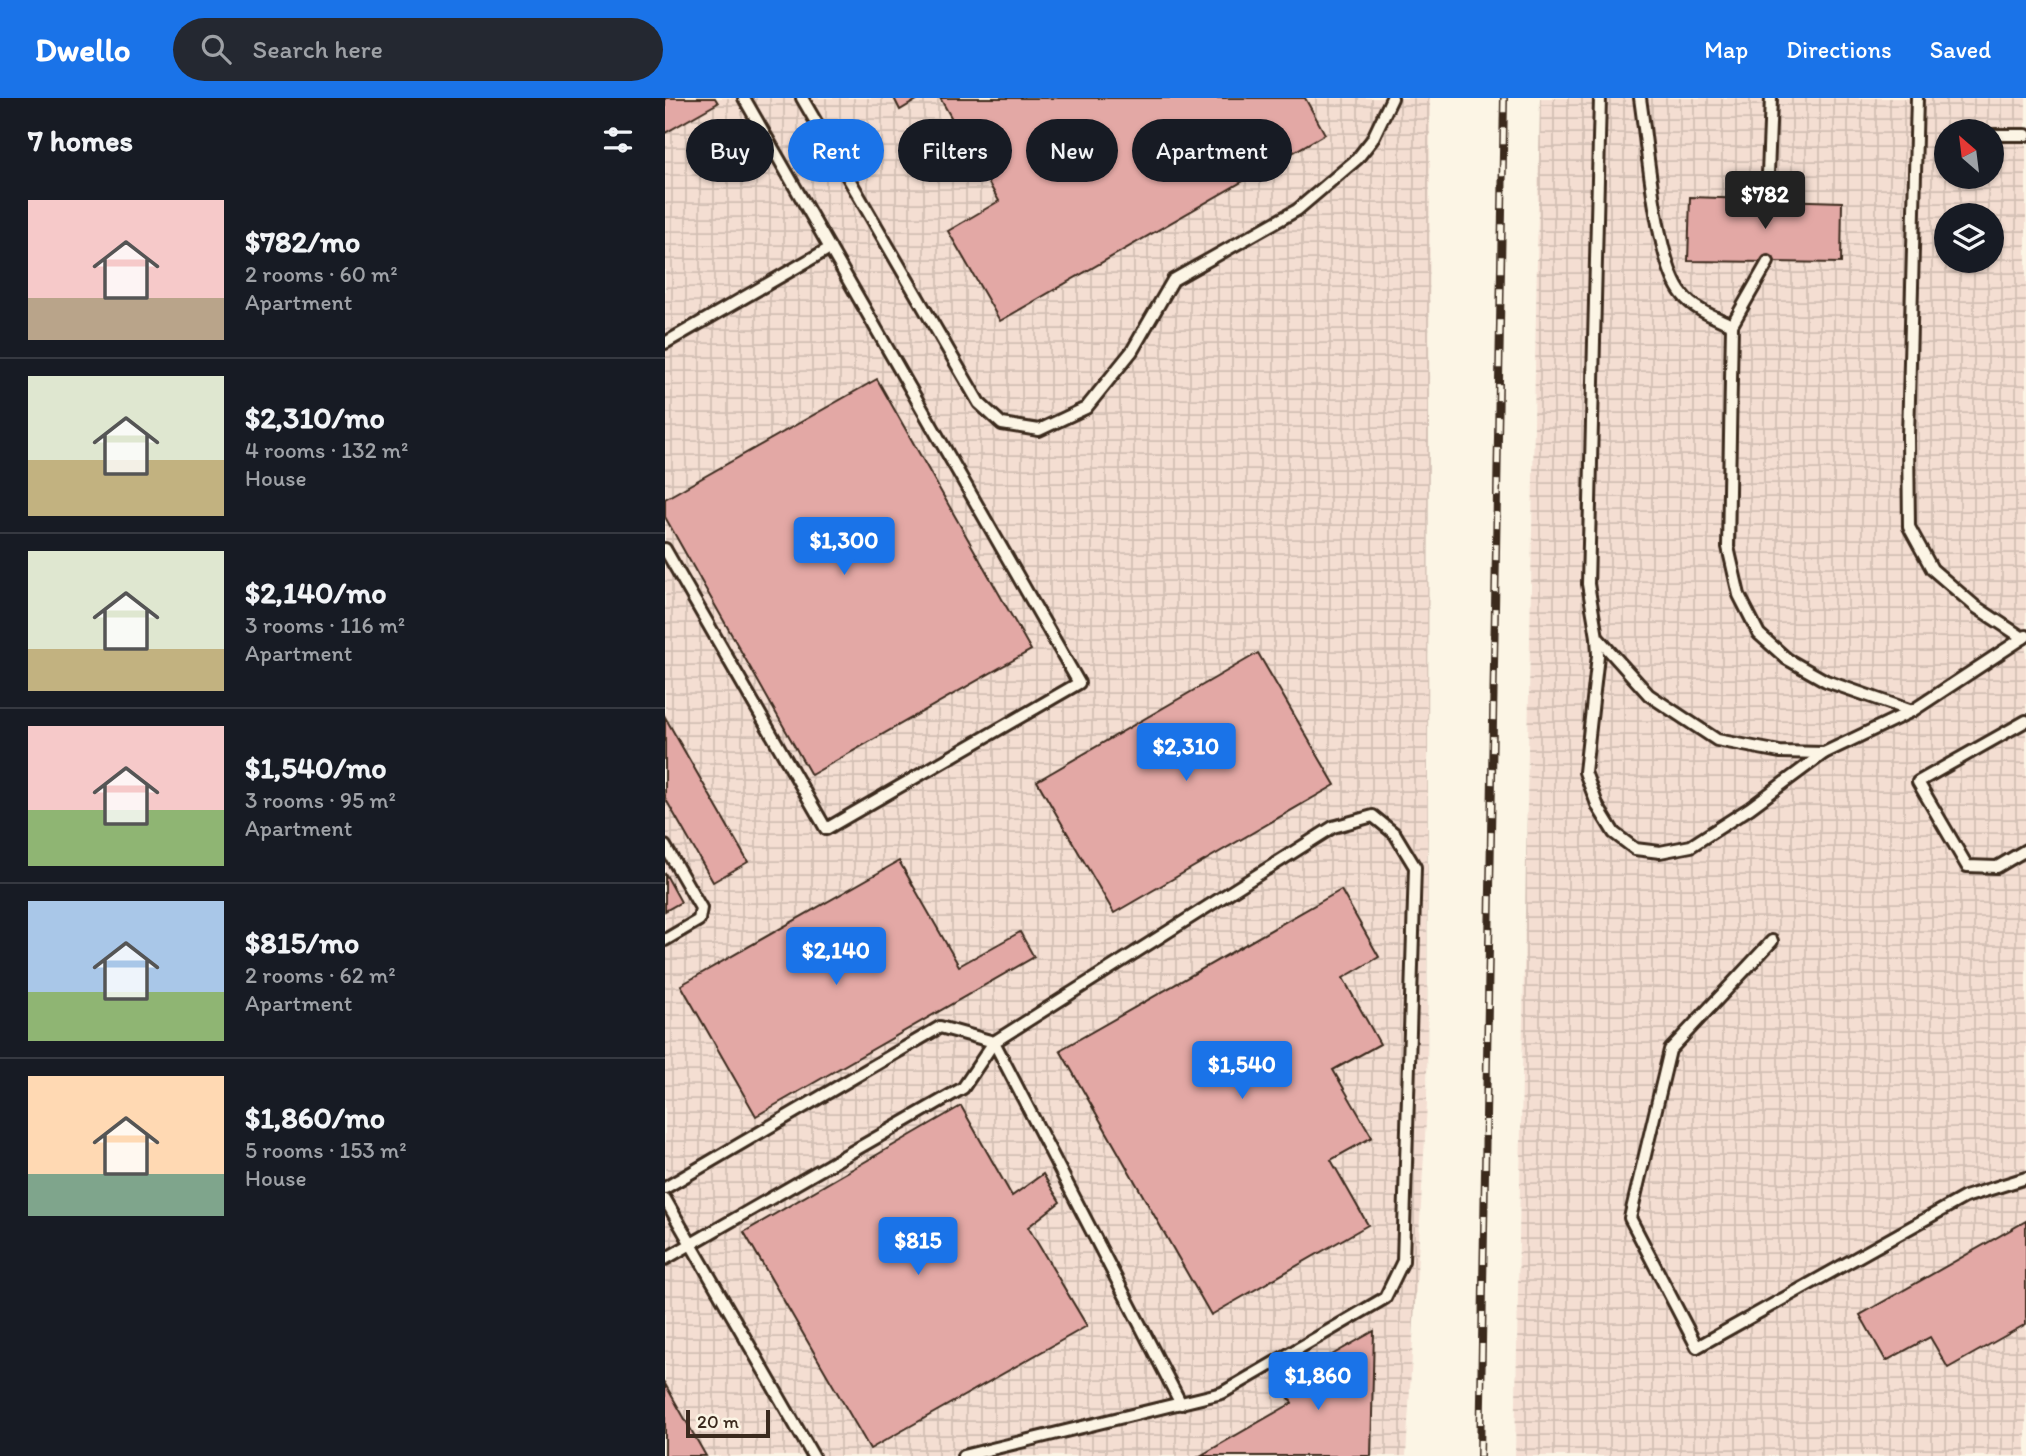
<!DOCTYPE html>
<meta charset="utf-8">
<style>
:root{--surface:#171b24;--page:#242831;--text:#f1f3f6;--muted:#9ea1a6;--line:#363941;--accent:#1a73e8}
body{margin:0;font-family:Itim,sans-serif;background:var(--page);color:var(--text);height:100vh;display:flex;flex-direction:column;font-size:26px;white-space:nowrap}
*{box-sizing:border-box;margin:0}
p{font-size:23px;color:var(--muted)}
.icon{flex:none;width:38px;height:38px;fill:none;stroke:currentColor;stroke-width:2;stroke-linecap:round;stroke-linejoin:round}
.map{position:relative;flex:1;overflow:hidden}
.side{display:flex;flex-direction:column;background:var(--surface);width:665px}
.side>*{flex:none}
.guide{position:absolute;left:21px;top:21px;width:665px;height:63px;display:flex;gap:14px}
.needle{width:46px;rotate:332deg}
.buttons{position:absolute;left:1269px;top:21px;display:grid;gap:14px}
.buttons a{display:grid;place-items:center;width:70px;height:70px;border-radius:50%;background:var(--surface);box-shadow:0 2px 5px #0004;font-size:35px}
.scale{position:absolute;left:21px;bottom:18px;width:84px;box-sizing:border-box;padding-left:7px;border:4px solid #3b2a1e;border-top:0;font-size:19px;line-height:24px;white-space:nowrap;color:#3b2a1e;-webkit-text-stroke:5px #fcf5e5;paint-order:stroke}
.price{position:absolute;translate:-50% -60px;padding:0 16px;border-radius:7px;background:var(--accent);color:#fff;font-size:23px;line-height:46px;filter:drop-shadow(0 2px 4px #0008)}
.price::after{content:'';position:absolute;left:50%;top:42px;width:21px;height:16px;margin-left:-10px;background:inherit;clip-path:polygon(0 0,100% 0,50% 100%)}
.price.selected{background:#222;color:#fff}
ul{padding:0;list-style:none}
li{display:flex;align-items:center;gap:21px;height:175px;padding:0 28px}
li+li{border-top:2px solid var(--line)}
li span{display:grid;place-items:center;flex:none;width:196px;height:140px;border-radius:0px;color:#555}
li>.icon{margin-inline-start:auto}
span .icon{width:84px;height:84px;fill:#fffc;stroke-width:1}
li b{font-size:30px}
h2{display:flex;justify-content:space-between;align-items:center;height:84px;padding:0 28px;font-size:30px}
.chip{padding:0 24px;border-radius:32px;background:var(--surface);box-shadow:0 2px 5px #0004;font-size:24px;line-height:63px}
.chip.selected{background:var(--accent);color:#fff}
header{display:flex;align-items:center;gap:42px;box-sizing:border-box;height:98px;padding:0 35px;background:var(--accent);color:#fff}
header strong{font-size:33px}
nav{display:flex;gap:38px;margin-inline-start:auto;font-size:24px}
.search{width:490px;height:63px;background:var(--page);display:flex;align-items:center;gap:18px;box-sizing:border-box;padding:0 24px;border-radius:38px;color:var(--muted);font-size:26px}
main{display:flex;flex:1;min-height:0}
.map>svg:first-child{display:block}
.industrial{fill:url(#industrial-grid);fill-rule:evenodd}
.building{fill:#e3a8a5;stroke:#3b2a1e;stroke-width:2}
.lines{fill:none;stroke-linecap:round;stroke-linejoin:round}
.service-casing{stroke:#3b2a1e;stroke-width:16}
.service{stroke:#fcf5e5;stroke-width:10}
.rail-casing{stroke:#3b2a1e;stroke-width:8}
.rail{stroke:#fcf5e5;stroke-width:5;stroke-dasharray:16;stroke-linecap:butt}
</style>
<header>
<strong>Dwello</strong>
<div class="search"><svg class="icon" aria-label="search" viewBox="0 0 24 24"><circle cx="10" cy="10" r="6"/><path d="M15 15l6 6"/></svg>Search here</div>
<nav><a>Map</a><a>Directions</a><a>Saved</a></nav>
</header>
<main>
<section class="side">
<h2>7 homes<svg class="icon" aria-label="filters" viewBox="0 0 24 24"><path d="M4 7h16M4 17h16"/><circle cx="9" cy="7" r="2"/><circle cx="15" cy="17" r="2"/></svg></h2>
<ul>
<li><span style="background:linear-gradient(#f6c9c9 70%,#b9a48a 0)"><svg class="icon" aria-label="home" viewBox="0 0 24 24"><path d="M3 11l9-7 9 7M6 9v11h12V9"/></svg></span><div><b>$782/mo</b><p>2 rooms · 60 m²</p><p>Apartment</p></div></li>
<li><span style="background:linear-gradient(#dfe7d0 60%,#c2b280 0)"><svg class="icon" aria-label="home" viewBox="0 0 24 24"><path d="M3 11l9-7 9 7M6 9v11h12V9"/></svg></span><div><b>$2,310/mo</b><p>4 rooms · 132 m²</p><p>House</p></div></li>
<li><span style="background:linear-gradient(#dfe7d0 70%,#c2b280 0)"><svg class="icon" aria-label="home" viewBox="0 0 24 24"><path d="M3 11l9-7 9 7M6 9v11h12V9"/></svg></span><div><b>$2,140/mo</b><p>3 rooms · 116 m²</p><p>Apartment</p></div></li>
<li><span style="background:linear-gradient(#f6c9c9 60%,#8fb573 0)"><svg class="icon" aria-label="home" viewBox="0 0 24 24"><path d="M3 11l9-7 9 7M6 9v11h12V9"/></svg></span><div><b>$1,540/mo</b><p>3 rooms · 95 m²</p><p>Apartment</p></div></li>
<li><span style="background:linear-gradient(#a9c7e8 65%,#8fb573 0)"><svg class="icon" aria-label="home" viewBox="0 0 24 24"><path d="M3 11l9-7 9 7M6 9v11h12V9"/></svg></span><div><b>$815/mo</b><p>2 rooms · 62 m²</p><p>Apartment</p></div></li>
<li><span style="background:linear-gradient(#ffd9b3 70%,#7fa58c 0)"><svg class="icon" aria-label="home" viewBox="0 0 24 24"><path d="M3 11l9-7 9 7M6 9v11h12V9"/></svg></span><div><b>$1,860/mo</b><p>5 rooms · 153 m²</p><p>House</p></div></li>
</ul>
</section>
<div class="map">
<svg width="1361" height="1358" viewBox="0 0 1361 1358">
<defs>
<pattern id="industrial-grid" width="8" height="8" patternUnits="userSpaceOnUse" patternTransform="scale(1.75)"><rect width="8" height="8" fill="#f4ded2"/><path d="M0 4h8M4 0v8" fill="none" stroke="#d2bfb4"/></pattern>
</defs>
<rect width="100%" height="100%" fill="#fcf5e5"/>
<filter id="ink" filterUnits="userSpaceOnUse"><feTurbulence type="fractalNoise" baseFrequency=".0143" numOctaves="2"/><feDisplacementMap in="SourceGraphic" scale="14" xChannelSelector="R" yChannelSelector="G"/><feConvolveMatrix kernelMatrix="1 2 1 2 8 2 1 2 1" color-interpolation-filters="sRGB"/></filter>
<g filter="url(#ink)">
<g class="industrial">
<polygon points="0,0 765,0 762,1006 741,1358 0,1358"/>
<path d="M875 0H1361V1358H850ZM1281 33H1326V79H1281ZM1281 117H1326V163H1281Z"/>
</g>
<g class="building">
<polygon points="0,0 50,0 53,5 0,35"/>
<polygon points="229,0 255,0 235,12"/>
<polygon points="275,0 640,0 660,36 335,223 283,133 334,103"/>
<polygon points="1025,99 1177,104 1176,165 1023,163"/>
<polygon points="212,281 366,552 146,677 0,419 0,401"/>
<polygon points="593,555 670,687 449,815 372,683"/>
<polygon points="0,619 83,764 48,784 0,700"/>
<polygon points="234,763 294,868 355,834 369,859 91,1018 16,887"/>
<polygon points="0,775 16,804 0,813"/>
<polygon points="676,792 714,859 678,880 715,946 668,972 707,1039 666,1062 703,1127 546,1217 395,952"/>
<polygon points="296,1008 347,1098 378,1076 395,1104 363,1129 422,1228 205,1351 79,1134"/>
<polygon points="1361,1123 1361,1226 1283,1270 1265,1239 1221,1263 1195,1217"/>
<polygon points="709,1233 706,1358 535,1358 627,1305 616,1286"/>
<polygon points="0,1286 41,1358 0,1358"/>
</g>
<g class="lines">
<defs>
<g id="service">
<polyline points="137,0 314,305 337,326 374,332 421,310 467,253 508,182 632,112 692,61 707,42 727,0"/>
<polyline points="935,0 923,486 932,539 984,597 1052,642 1115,654 1159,655 1247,613 1361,538"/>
<path d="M975 0C982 45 991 164 1017 196 1029 212 1050 219 1067 227"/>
<polyline points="1252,0 1243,339 1244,429 1267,471 1311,509 1358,540"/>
<polyline points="1326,37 1361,37"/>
<polyline points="1102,101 1106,0"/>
<polyline points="1103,164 1067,227 1063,449 1074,497 1094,536 1122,561 1161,583 1247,613"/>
<polyline points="0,245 165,150"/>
<polyline points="0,451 161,731 414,585 79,0"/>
<polyline points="932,539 933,557 920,674 933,709 949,735 970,751 995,754 1026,748 1085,710 1159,655"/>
<polyline points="1361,623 1253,684 1302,768 1332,769 1361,752"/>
<polyline points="0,748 36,810 34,822 0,842"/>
<polyline points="1107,843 1005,952 965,1120 1032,1249 1300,1099 1361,1080"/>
<polyline points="0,1090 275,929 329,944 298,990 0,1161"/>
<polyline points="0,1101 148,1358"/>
<polyline points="298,1358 557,1295 720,1200 738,1163 750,769 730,736 708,718 668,729 329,944 516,1306"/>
</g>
</defs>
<use href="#service" class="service-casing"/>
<use href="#service" class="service"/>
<defs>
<polyline id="rail" points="815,1358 839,0"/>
</defs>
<use href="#rail" class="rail-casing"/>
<use href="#rail" class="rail"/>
</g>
</g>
</svg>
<div class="buttons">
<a><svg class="needle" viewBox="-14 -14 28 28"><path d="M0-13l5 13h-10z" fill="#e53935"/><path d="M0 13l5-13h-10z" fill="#9ea1a6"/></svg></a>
<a><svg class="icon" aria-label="layers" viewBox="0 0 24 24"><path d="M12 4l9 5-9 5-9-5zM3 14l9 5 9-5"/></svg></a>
</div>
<div class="scale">20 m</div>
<b class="price selected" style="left:1100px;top:133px">$782</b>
<b class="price" style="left:179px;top:479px">$1,300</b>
<b class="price" style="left:521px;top:685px">$2,310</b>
<b class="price" style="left:171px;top:889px">$2,140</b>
<b class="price" style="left:577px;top:1003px">$1,540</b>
<b class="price" style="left:253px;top:1179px">$815</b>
<b class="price" style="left:653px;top:1314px">$1,860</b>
<div class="guide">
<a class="chip">Buy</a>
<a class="chip selected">Rent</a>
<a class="chip">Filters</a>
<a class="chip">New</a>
<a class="chip">Apartment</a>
</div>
</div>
</main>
